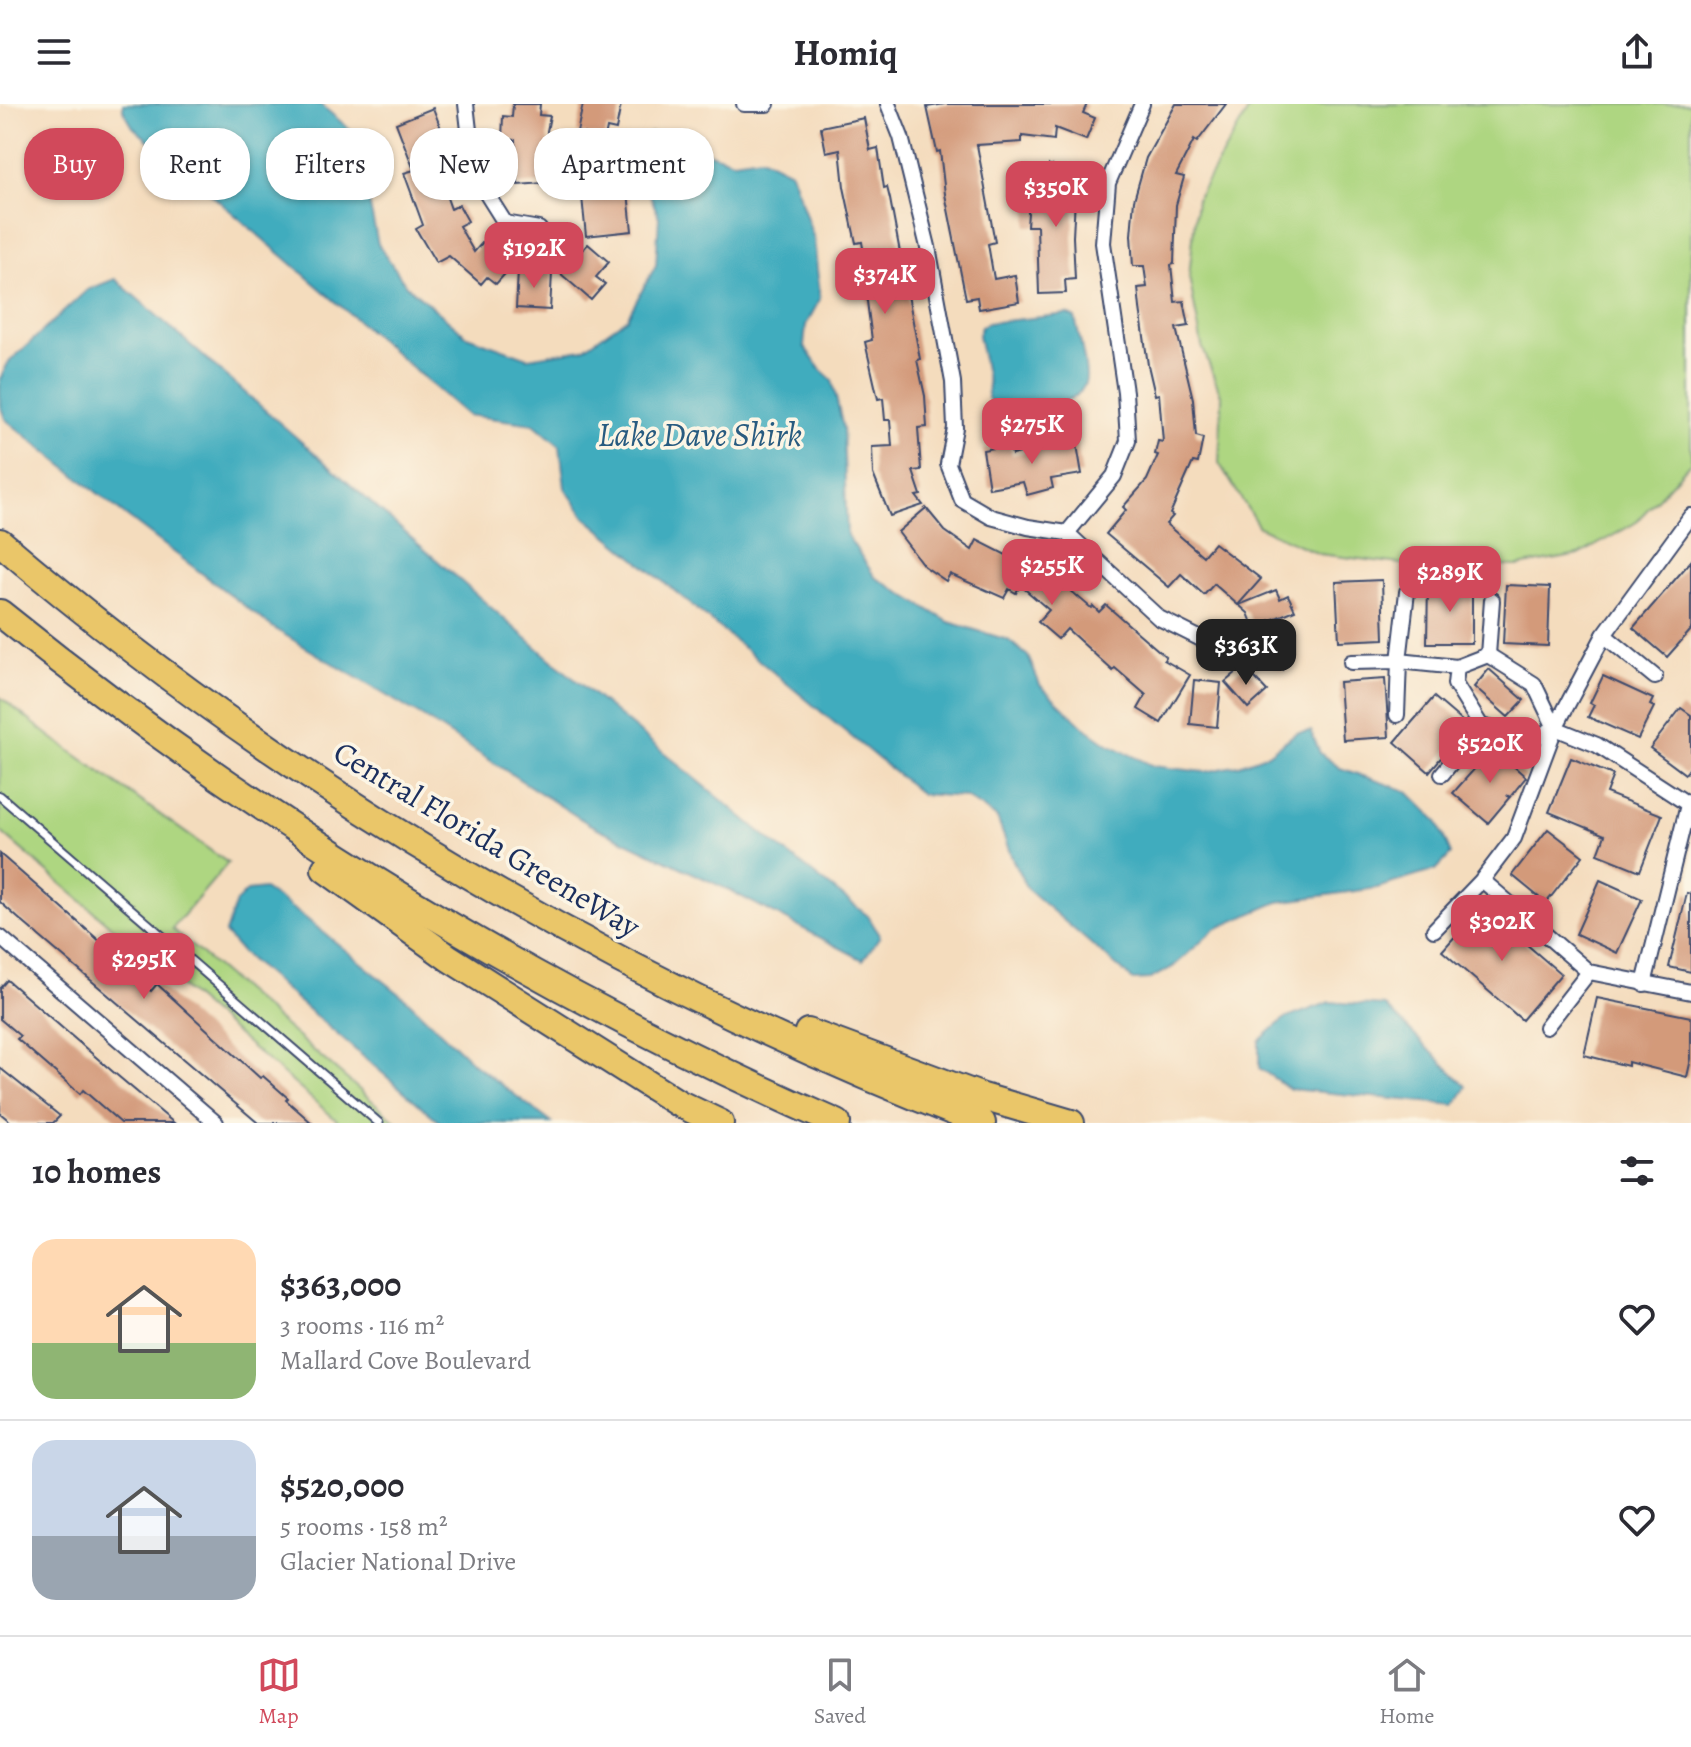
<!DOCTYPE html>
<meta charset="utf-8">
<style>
:root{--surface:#fff;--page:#f2f2f3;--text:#2b2b33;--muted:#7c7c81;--line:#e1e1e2;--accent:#d1495b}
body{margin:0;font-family:Alegreya,serif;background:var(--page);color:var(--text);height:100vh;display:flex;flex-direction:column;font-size:30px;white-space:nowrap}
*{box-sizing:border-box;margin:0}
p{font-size:26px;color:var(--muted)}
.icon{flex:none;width:44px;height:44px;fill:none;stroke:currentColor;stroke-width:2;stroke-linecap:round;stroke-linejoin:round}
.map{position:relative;height:1019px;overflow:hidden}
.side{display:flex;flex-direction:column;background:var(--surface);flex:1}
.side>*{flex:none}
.top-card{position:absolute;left:24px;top:24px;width:800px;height:72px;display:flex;gap:16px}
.price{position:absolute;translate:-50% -68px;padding:0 18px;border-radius:16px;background:var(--accent);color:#fff;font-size:26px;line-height:52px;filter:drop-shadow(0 2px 4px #0008)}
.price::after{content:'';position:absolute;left:50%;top:48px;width:24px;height:18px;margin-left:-12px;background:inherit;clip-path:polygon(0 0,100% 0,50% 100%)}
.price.selected{background:#222;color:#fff}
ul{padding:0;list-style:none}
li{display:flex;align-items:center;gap:24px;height:200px;padding:0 32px}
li+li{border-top:2px solid var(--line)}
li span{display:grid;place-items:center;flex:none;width:224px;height:160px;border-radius:24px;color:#555}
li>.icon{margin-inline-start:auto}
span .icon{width:96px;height:96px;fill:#fffc;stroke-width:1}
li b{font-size:34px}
h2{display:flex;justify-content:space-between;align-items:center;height:96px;padding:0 32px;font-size:34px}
.pill{padding:0 28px;border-radius:32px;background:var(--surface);box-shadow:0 2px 6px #0004;font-size:28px;line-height:72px}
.pill.selected{background:var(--accent);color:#fff}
header{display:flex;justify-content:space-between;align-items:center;height:104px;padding:0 32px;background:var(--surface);font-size:36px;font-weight:600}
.dock{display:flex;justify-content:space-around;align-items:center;height:112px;border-top:2px solid var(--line);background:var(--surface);font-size:22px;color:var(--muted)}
.dock a{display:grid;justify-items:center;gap:4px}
.dock .selected{color:var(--accent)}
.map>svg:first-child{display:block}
.green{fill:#aed681;stroke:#648270;stroke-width:2}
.water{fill:#40acbe;stroke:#2e6e8e;stroke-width:2}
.building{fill:#d39a7a}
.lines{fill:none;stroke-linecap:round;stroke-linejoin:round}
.lane-casing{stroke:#3c496c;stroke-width:11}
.street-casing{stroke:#3c496c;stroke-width:18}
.highway-casing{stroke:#3c496c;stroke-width:30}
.lane{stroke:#fff;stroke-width:7}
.street{stroke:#fff;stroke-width:14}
.highway{stroke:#eac669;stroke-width:26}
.labels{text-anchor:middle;stroke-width:7;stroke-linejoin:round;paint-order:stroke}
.street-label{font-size:32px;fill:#1b2f5e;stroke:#fcf5e5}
.water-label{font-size:34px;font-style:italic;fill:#285b80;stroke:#fcf5e5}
</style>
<header><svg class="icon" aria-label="menu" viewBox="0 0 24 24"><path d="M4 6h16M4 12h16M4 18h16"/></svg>Homiq<svg class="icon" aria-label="share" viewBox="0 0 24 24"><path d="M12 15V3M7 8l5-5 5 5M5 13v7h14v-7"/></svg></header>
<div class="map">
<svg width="1691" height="1019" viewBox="0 0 1691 1019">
<rect width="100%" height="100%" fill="#fcf5e5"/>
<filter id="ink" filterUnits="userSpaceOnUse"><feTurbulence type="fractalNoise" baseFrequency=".0125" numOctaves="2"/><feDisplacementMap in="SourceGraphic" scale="16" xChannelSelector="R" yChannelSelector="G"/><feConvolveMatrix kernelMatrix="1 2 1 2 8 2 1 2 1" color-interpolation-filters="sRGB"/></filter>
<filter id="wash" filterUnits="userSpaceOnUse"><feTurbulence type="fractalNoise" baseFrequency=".006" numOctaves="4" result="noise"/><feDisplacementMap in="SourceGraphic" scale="32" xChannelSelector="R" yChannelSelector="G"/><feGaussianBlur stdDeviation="1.8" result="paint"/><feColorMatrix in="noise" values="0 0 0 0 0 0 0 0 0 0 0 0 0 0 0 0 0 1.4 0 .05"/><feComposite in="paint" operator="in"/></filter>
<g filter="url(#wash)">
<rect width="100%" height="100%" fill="#f4dcbd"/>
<g class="green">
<polygon points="1252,0 1691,0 1691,358 1635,419 1579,451 1518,462 1409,461 1319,450 1259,423 1219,359 1222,294 1202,242 1189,173 1197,94"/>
<polygon points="0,593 51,633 228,759 172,825 398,1019 340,1019 0,727"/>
</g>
<g class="water">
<polygon points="123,0 320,0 360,34 363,70 378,140 406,181 467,232 528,254 583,245 627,214 656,161 659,113 632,47 651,29 733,57 761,53 791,68 814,135 820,195 806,221 804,242 820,265 832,276 843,324 847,431 875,473 949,518 1008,536 1028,552 1040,581 1084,623 1108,640 1153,662 1205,668 1239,661 1268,650 1296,629 1311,627 1320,649 1340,664 1407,687 1437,717 1451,750 1436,766 1377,784 1278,798 1215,825 1173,863 1150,875 1133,876 1027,785 1012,754 997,714 966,693 921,690 585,413 565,384 560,342 534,320 467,311 133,23 123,6"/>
<polygon points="115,175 550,555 779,743 868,812 880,832 863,856 729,786 589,720 424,614 275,525 125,411 5,315 0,301 0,275 8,259 87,186"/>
<path d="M1067 210 1075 214C1079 233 1085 253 1086 272 1087 305 1023 305 999 308L987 293 988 280 978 231 981 223 987 219Z"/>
<polygon points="264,785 303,812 406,895 474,960 552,1019 441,1019 242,849 225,829 236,798 247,787"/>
<polygon points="1330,898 1385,902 1467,983 1455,1001 1290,985 1259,964 1259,937 1284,915"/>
</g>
<g id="blocks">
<g class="building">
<polygon points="513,0 540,0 539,11 550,12 547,27 549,55 556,55 558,78 518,81 515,36 502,35 503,12 512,13"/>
<polygon points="583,0 621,0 616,26 607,24 605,34 577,28"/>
<polygon points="945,0 1087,0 1083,9 1095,14 1086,36 1055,24 1054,36 1022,32 1022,38 977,41 995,138 988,140 994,175 1015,171 1019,198 979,205 977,193 966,195 945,90 940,47 937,48 927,3"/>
<polygon points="1176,0 1226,0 1197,38 1194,36 1176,71 1184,73 1176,101 1174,160 1171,161 1175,198 1184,197 1189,222 1176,224 1193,295 1196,332 1203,334 1198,359 1193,358 1170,410 1173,412 1166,420 1203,452 1214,439 1261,475 1238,501 1214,480 1204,491 1181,470 1169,483 1106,430 1126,406 1123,403 1147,376 1158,351 1155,350 1158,337 1163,338 1159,290 1155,291 1148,261 1140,204 1138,184 1147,183 1144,162 1133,162 1131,131 1134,96 1146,54"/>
<polygon points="433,4 447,40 439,43 450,74 441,77 451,105 459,101 468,117 459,122 474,148 483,138 511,163 496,180 487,173 481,180 449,152 436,159 416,125 423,121 404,69 414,66 396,19"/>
<polygon points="864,14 870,46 878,44 884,84 887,83 890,95 920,255 917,256 925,292 927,323 918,324 921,366 913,367 921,391 916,392 923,401 890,412 873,370 872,343 892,342 890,316 885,316 883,294 878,295 865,238 872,236 864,174 868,173 862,138 856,139 844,83 840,45 826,48 821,23"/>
<polygon points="1049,61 1083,68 1078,94 1075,93 1073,133 1075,175 1065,176 1066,189 1039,190 1037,122 1027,122 1029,95 1042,96"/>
<polygon points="628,88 632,127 586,132 582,93"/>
<polygon points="588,140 609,158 596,173 605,180 591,196 561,170"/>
<polygon points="518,167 552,169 550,206 516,204"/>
<polygon points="1076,335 1082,370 1051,375 1053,384 1027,391 1023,378 989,384 983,346 1010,341 1012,351"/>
<polygon points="926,404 945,427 972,446 977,436 1006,451 1011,443 1044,461 1051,454 1071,471 1063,480 1091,504 1093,502 1099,508 1106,501 1166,553 1164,556 1190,571 1161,619 1138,605 1146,591 1115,564 1113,567 1067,525 1058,535 1038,518 1049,506 1020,481 1016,489 1009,485 1004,494 950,470 946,477 924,462 898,428"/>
<polygon points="1691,457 1691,526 1667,553 1633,524"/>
<polygon points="1382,476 1384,535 1339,537 1336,478"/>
<polygon points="1428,480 1472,480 1472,539 1427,539"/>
<polygon points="1506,481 1550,483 1548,542 1503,540"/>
<polygon points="1276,486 1280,495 1288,491 1295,506 1254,523 1293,541 1282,566 1250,551 1258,534 1248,509 1239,501"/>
<polygon points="1244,562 1267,587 1248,604 1225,578"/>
<polygon points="1489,565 1524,596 1508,613 1474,583"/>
<polygon points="1603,572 1653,595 1650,601 1654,603 1638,635 1588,613 1594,601 1590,599"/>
<polygon points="1385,575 1389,633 1343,636 1339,578"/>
<polygon points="1194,576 1221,579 1217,623 1190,620"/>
<polygon points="1434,593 1468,622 1429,668 1395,638"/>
<polygon points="1681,604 1691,611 1691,662 1685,670 1650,644"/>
<polygon points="1493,644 1526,673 1510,693 1507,691 1509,694 1488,719 1453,689"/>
<polygon points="1571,654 1613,671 1606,689 1662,711 1640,767 1598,750 1605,731 1549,708"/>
<polygon points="1548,725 1583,752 1546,799 1512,771"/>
<polygon points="0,750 118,853 121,849 137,862 131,869 151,887 157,880 260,974 263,972 288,994 286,996 312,1019 258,1019 18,814 0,798"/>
<polygon points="1600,776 1642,795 1617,849 1576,830"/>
<polygon points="1687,789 1691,790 1691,868 1669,863"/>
<polygon points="1482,802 1561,870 1522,916 1442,847"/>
<polygon points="7,876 112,967 174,1019 121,1019 83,986 80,990 17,935 20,932 0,915 0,884"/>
<polygon points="1597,894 1691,913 1691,955 1687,973 1628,958 1628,962 1584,951"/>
<polygon points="0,964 60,1012 53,1019 12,1019 0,1009"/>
</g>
</g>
</g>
<g filter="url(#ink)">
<use href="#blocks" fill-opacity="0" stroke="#3c496c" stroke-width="2"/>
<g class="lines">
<defs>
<polyline id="lane" points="0,692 379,1019"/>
<g id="street">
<polyline points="466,0 471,44 483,84 505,119 539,125"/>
<polyline points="744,0 767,0"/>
<polyline points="888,0 901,33 928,143 953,278 955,324 948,360 962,396 991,413 1028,423 1067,429 1159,514 1207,538"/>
<polyline points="1691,412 1604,531 1555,624 1514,734 1482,776 1589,868 1691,888"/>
<polyline points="1067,429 1114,372 1128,337 1125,288 1103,139 1108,79 1142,0"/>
<polyline points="1604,531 1655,573"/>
<polyline points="1488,551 1492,496"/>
<polyline points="1351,558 1399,557 1457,563"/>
<polyline points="1397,611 1399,557 1407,488"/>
<polyline points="1555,624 1535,634 1481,622 1455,580 1457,563 1488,551 1534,580 1555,624 1597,641 1691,702"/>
<polyline points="1442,670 1481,622"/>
<polyline points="1434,826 1482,776"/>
<polyline points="0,833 216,1019"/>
<polyline points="1644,880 1688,701"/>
<polyline points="1546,923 1589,868"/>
</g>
<g id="highway">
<path d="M0 438C289 685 628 883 982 1019"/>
<path d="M0 509C256 716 536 887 837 1019"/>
<polyline points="325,765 449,854 678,999 720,1019"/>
<polyline points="808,928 983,993 1071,1019"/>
</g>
</defs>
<use href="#lane" class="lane-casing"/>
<use href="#street" class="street-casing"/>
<use href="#highway" class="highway-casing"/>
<use href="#lane" class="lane"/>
<use href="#street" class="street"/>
<use href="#highway" class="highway"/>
</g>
</g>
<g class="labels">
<g class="street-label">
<text transform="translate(487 735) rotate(31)" y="11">Central Florida GreeneWay</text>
</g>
<g class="water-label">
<text x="700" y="342">Lake Dave Shirk</text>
</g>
</g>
</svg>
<b class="price" style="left:1056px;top:125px">$350K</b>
<b class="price" style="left:534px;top:186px">$192K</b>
<b class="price" style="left:885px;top:212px">$374K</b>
<b class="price" style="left:1032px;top:362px">$275K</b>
<b class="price" style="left:1052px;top:503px">$255K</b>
<b class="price" style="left:1450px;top:510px">$289K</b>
<b class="price selected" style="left:1246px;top:583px">$363K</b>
<b class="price" style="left:1490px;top:681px">$520K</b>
<b class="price" style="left:1502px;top:859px">$302K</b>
<b class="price" style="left:144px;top:897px">$295K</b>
<div class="top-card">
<a class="pill selected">Buy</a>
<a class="pill">Rent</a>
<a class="pill">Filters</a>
<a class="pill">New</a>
<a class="pill">Apartment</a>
</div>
</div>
<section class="side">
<h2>10 homes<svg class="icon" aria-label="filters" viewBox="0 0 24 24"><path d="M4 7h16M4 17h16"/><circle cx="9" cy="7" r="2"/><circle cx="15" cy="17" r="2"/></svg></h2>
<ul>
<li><span style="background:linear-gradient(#ffd9b3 65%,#8fb573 0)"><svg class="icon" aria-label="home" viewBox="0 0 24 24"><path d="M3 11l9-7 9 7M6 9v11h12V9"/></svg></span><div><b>$363,000</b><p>3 rooms · 116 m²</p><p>Mallard Cove Boulevard</p></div><svg class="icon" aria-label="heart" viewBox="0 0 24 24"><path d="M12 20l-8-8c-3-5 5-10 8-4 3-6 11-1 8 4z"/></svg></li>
<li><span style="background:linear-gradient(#c9d6e8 60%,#9aa5b1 0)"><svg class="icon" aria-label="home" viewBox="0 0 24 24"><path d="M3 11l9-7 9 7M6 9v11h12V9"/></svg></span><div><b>$520,000</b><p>5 rooms · 158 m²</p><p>Glacier National Drive</p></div><svg class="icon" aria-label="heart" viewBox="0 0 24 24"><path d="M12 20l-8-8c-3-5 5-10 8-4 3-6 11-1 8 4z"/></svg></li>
</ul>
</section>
<nav class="dock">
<a class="selected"><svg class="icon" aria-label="map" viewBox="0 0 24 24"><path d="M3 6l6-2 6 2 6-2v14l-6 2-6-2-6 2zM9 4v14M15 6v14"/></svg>Map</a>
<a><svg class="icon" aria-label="saved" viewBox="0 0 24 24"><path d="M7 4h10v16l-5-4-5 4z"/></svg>Saved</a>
<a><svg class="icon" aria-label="home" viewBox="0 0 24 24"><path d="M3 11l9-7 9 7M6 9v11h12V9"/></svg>Home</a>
</nav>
